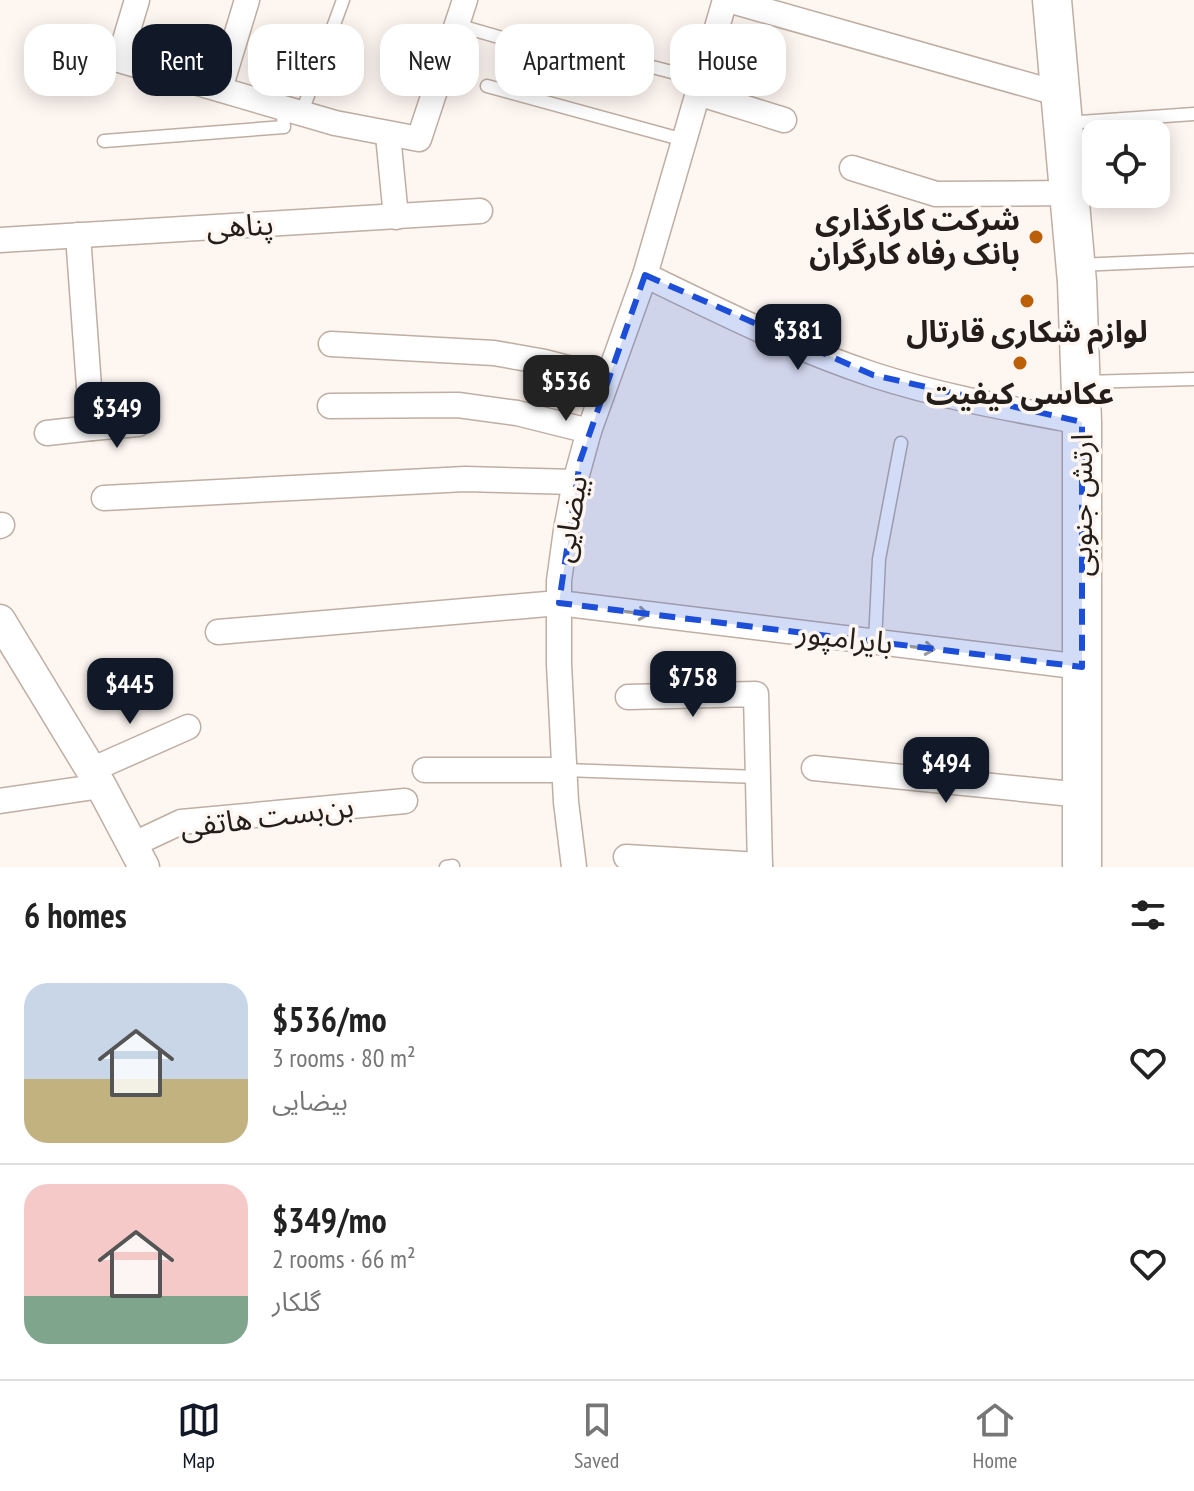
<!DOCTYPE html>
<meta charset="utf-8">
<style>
:root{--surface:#fff;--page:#f2f2f2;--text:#222;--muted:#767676;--line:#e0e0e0;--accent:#111827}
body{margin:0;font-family:"PT Sans Narrow","Noto Sans Arabic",sans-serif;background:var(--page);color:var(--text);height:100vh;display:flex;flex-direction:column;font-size:30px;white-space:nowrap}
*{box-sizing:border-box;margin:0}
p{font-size:26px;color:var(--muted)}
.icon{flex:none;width:44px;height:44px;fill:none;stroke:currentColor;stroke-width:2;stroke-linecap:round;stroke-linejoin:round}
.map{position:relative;height:867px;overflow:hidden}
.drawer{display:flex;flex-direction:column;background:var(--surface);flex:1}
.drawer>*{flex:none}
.top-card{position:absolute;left:24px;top:24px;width:1146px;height:72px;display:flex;gap:16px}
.tools{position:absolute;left:1082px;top:120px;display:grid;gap:16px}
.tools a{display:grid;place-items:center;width:88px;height:88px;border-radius:16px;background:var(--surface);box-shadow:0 4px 20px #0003;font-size:40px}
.price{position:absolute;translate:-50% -68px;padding:0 18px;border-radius:16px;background:var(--accent);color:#fff;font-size:26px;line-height:52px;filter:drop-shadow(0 2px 4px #0008)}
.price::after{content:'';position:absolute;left:50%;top:48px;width:24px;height:18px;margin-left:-12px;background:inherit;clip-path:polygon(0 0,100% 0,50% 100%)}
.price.selected{background:#222;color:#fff}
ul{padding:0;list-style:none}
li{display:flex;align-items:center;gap:24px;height:200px;padding:0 24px}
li+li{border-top:2px solid var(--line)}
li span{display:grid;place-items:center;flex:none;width:224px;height:160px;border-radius:24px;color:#555}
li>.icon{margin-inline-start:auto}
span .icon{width:96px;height:96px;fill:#fffc;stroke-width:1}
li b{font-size:34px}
h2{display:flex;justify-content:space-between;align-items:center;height:96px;padding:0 24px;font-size:34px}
.tag{padding:0 28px;border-radius:24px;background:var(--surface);box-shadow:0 4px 20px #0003;font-size:28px;line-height:72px}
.tag.selected{background:var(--accent);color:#fff}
.tabs{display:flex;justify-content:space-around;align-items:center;height:112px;border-top:2px solid var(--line);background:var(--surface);font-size:22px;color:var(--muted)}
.tabs a{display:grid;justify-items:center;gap:4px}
.tabs .selected{color:var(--accent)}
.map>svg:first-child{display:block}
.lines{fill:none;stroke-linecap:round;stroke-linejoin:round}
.service-casing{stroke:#bfaea3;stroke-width:15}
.minor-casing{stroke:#bfaea3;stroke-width:27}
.tertiary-casing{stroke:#bfaea3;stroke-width:33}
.primary-casing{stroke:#bfaea3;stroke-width:41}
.service{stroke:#fff;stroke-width:12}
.minor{stroke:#fff;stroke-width:24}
.tertiary{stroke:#fff;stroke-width:30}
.primary{stroke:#fff;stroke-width:38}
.oneway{stroke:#9c9a98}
.marked{fill:#1d4ed8;fill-opacity:0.2;stroke:#1d4ed8;stroke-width:6;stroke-dasharray:16 10;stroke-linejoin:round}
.poi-dot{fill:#bb5f08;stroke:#fdf6f1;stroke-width:3}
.labels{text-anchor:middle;stroke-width:7;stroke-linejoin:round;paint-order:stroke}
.poi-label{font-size:30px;font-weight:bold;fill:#241e1a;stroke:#fdf6f1}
.street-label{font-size:30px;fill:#241e1a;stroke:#fdf6f1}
</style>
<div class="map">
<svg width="1194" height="867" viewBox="0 0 1194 867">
<rect width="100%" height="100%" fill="#fdf6f1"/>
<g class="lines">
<defs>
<g id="service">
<polyline points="457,25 565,56 580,33 620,44 622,59 702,80"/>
<polyline points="487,86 684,140"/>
<polyline points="302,112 343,0"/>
<polyline points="1066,123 1194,114"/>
<polyline points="104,141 284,127 282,105"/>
<polyline points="1078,265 1192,260"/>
<polyline points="1084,382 1194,379"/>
<polyline points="875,642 879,559 901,443"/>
<polyline points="565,770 758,777"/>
<polyline points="446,867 453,866"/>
</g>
<g id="minor">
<polyline points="137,0 119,60 335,123 419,139 465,0"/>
<polyline points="728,0 1060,94"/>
<polyline points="220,89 247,0"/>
<polyline points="698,93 784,120"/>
<polyline points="388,135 396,217"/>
<polyline points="852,168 936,194 1069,193"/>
<polyline points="0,240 480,211"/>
<path d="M645 275C719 311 795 349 874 375 942 397 1012 409 1082 422"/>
<polyline points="331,344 494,353 545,362 607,378"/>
<polyline points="330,406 458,405 517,413 589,431"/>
<polyline points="92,428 138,424"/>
<polyline points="47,433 92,428 78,235"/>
<polyline points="104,498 465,479 575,482"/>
<polyline points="0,526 2,525"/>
<polyline points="218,632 559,603 1082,667"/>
<polyline points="628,697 756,694 760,867"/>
<polyline points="814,768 1082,795"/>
<polyline points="91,770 188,727"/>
<polyline points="425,770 565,770"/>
<polyline points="0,801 101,786"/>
<polyline points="132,845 181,822 405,801"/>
<polyline points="626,857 760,865"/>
<polyline points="574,867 566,802 559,664 559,581 566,530 575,482 589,431 645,275 725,0"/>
</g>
<polyline id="tertiary" points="0,620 101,786 144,867"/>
<polyline id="primary" points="1052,0 1077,282 1082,422 1082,867"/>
</defs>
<use href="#service" class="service-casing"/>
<use href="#minor" class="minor-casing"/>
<use href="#tertiary" class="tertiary-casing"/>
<use href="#primary" class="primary-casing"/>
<use href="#service" class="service"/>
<use href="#minor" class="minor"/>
<use href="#tertiary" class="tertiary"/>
<use href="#primary" class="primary"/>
</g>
<defs><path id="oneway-shaft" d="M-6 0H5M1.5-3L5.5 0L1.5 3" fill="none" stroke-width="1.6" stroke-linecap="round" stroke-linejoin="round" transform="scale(2)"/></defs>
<g class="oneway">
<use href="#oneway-shaft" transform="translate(637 613) rotate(7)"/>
<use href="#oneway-shaft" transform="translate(923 648) rotate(7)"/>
</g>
<path class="marked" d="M645 275 873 375 1082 422V667L559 603 580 461Z"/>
<g class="poi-dot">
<circle cx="1036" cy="237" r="8"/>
<circle cx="1027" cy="301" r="8"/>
<circle cx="1020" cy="363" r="8"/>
</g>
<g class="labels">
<g class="poi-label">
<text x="1020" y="230" text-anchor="end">شرکت کارگذاری<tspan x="1020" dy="34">بانک رفاه کارگران</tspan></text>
<text x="1027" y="342">لوازم شکاری قارتال</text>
<text x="1020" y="404">عکاسی کیفیت</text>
</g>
<g class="street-label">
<text transform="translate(240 226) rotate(-3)" y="10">پناهی</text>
<text transform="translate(1082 505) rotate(-90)" y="10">ارتش جنوبی</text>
<text transform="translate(570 519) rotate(-80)" y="10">بیضایی</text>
<text transform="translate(845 638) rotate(7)" y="10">بایرامپور</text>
<text transform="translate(267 817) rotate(-7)" y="10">بن‌بست هاتفی</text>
</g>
</g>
</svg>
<div class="tools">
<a><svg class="icon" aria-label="locate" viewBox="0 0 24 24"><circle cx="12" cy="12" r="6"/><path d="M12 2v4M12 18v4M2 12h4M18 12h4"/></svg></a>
</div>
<b class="price" style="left:798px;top:372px">$381</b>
<b class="price selected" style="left:566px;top:423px">$536</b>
<b class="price" style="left:117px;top:450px">$349</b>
<b class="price" style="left:693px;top:719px">$758</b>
<b class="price" style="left:130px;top:726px">$445</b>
<b class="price" style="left:946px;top:805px">$494</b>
<div class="top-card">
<a class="tag">Buy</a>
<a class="tag selected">Rent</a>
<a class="tag">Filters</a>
<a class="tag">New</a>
<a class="tag">Apartment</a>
<a class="tag">House</a>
</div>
</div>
<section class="drawer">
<h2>6 homes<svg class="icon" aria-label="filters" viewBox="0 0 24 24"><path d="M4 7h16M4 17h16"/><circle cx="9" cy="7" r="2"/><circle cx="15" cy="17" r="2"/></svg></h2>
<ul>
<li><span style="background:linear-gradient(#c9d6e8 60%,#c2b280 0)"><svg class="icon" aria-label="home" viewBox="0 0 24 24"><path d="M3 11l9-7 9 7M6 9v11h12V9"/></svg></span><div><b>$536/mo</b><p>3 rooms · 80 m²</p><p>بیضایی</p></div><svg class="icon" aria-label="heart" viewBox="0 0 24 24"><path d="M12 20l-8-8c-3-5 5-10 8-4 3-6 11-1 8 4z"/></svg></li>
<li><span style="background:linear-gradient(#f6c9c9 70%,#7fa58c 0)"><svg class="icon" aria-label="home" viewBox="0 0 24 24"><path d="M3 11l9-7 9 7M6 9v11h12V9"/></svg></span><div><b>$349/mo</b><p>2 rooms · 66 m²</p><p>گلکار</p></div><svg class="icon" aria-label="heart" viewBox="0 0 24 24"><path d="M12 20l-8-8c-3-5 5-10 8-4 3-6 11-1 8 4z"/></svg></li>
</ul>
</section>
<nav class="tabs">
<a class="selected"><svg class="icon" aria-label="map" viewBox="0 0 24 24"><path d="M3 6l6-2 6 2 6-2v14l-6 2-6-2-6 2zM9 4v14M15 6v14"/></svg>Map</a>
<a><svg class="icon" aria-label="saved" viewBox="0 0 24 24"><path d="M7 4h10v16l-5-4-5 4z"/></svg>Saved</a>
<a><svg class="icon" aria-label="home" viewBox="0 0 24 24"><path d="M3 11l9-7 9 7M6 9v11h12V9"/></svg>Home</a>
</nav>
